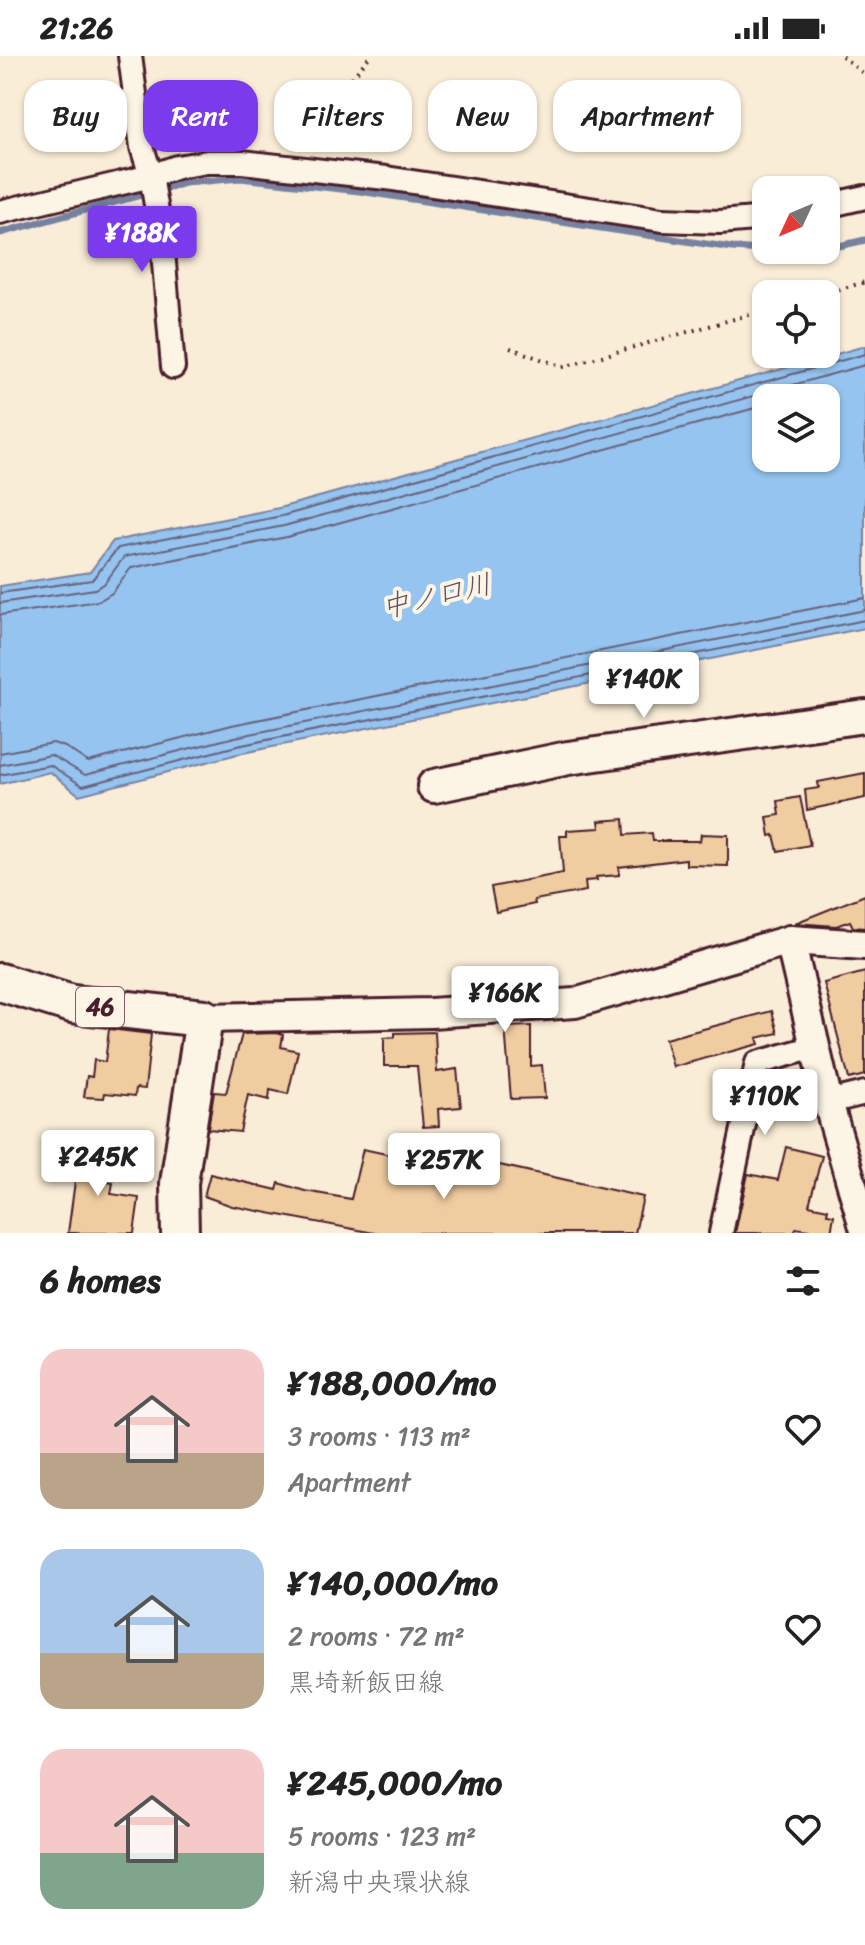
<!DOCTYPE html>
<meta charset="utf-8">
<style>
:root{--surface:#fff;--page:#f6f6f6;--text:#222;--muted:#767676;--accent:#7c3aed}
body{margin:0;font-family:Sriracha,"Klee One",sans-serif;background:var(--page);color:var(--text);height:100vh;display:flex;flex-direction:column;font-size:30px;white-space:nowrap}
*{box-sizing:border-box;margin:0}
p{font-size:26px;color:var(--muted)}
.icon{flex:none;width:44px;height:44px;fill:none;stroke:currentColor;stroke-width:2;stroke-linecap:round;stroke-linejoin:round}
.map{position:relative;height:1177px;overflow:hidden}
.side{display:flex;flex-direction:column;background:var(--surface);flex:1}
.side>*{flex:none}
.banner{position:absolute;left:24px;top:24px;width:818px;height:72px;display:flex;gap:16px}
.needle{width:52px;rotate:226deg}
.tools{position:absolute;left:752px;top:120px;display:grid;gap:16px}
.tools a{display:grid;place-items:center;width:88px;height:88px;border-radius:16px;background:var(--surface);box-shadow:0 2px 6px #0004;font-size:40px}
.price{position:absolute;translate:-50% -68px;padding:0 18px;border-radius:8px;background:#fff;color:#222;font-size:26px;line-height:52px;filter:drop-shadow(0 2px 4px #0008)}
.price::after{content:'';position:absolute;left:50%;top:48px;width:24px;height:18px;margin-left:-12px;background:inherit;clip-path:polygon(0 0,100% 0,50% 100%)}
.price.active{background:var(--accent);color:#fff}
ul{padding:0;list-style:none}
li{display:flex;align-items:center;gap:24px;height:200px;padding:0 40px}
li span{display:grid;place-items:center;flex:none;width:224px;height:160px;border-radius:24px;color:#555}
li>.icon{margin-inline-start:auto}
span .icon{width:96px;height:96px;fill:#fffc;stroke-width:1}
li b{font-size:34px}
h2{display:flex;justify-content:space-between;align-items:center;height:96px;padding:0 40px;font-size:34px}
.tag{padding:0 28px;border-radius:24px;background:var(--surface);box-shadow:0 2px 6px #0004;font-size:28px;line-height:72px}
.tag.active{background:var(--accent);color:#fff}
.status{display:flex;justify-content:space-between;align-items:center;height:56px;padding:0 40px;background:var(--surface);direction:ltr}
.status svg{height:22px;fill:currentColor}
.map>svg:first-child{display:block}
.water{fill:#95c4f0;stroke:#7782a1;stroke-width:2;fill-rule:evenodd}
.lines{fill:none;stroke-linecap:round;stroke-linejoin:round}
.shore{stroke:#68617a;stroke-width:2}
.stream{stroke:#7782a1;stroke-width:7}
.building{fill:#f0cca1;stroke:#4a1f2b;stroke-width:2}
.minor-casing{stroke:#4a1f2b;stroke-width:28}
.tertiary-casing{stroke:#4a1f2b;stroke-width:34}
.secondary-casing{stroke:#4a1f2b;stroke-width:38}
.primary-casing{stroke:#4a1f2b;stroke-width:42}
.path{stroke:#4a1f2b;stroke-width:4;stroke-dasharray:2 6;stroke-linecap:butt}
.minor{stroke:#fcf5e5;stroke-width:22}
.tertiary{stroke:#fcf5e5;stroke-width:28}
.secondary{stroke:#fcf5e5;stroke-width:32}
.primary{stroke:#fcf5e5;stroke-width:36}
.labels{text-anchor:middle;stroke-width:8;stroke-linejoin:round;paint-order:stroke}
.shield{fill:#fcf5e5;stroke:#7f5f63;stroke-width:2}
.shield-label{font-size:24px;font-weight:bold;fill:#4a1f2b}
.water-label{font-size:28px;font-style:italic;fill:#605166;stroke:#fcf5e5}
</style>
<div class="status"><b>21:26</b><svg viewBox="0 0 49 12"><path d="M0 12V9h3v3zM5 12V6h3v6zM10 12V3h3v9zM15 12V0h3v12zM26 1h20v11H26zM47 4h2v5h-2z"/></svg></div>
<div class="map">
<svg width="865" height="1177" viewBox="0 0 865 1177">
<rect width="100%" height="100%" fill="#faedd7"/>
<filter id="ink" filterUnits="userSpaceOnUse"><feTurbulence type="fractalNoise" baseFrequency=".0125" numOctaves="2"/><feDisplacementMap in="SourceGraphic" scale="16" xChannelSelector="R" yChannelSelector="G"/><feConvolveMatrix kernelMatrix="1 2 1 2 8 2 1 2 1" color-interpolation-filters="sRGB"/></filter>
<g filter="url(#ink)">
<path class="water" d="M865 290V572L238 698 79 739 50 716 0 728V530L90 516 113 485 279 452ZM766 342H826V402H766Z"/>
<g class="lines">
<g class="shore">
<polyline points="0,537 92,524 118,492 282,460 865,298"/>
<polyline points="0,547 95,533 104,528 124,501 284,470 865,309"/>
<polyline points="0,559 99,545 112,537 131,512 287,481 766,349"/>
<polyline points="0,697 53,687 65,691 88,706 232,669 865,542"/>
<polyline points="0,709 51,699 85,719 235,681 865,554"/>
<polyline points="0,719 50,709 83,730 237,690 865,564"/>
</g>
<g class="stream">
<polyline points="0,177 185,127 240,122 359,135 732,192 808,197 821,194"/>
<polyline points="826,193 865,184"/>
</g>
</g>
<g class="building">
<polygon points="865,717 865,742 807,754 805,734 819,732 818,726"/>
<polygon points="800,741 810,789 778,795 774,779 770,780 767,761 780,759 778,745"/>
<polygon points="624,763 625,779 652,777 653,785 700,785 701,778 728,779 728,810 686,809 686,803 619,811 619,819 596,821 597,824 585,825 586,835 534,844 535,848 496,856 491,831 563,817 560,780 567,780 567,774 600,772 599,765"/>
<polygon points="865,839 865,872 853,871 850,865 836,870 795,867"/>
<polygon points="865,916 865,1019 849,1023 824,927"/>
<polygon points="772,955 778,977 757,982 759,988 673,1011 665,983"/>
<polygon points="531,970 531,1010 542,1009 545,1042 511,1043 505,971"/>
<polygon points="109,973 151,978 145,1033 136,1032 135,1040 105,1037 104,1042 84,1041 87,1020 92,1021 94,1004 105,1006"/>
<polygon points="435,976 437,1016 457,1013 461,1051 438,1053 439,1070 423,1071 417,1010 384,1010 384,982 395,981 395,977"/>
<polygon points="277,977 283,979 281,991 298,995 288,1038 270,1034 269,1044 248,1039 240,1076 208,1073 214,1036 226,1037 242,978"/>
<polygon points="81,1081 103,1084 97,1124 113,1127 111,1138 139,1142 134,1177 68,1177"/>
<polygon points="786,1091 822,1100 809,1149 828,1153 827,1158 834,1159 831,1177 796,1172 794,1177 735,1177 748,1118 778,1124"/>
<polygon points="363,1093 492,1121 495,1108 643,1141 635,1177 374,1177 232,1150 204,1140 210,1118 277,1134 279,1127 305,1135 351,1143"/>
</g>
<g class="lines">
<defs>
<g id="minor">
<polyline points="130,0 142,91 151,120 162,184 173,311"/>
<polyline points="826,150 865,141"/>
<polyline points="0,156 151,120 177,111 207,106 242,106 386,122 662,164 720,166 766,162"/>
<polyline points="828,1046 865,1037"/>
<polyline points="721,1177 757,1007 815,991"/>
</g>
<g id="tertiary">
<polyline points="790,884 828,1046 865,1174"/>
<polyline points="204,962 431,957 575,947 790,884 865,889"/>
</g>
<polyline id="secondary" points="434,730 568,702 865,660"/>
<polyline id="primary" points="0,926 72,948 204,962 179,1127 180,1177"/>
</defs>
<use href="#minor" class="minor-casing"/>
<use href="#tertiary" class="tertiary-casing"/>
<use href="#secondary" class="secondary-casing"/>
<use href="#primary" class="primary-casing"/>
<g class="path">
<polyline points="842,0 865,19"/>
<polyline points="296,90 370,0"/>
<polyline points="823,238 865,226"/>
<polyline points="510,292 563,311 766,254"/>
</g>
<use href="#minor" class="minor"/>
<use href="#tertiary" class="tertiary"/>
<use href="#secondary" class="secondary"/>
<use href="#primary" class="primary"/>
</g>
</g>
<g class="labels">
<rect class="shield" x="76" y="931" width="48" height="40" rx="6"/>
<g class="shield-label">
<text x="100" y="959">46</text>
</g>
<g class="water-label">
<text transform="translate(436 539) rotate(-13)" y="10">中ノ口川</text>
</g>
</g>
</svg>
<div class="tools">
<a><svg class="needle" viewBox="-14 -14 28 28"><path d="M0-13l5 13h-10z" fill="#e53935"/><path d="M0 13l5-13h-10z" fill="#767676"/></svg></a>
<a><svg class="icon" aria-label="locate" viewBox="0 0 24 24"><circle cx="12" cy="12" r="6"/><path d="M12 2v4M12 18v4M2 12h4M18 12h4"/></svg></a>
<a><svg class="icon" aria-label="layers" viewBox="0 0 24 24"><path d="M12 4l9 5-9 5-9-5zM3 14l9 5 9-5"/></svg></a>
</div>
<b class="price active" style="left:142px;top:218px">¥188K</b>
<b class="price" style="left:644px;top:664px">¥140K</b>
<b class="price" style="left:505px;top:978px">¥166K</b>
<b class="price" style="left:765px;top:1081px">¥110K</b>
<b class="price" style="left:98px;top:1142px">¥245K</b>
<b class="price" style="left:444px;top:1145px">¥257K</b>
<div class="banner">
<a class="tag">Buy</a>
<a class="tag active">Rent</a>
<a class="tag">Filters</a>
<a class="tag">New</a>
<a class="tag">Apartment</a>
</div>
</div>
<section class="side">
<h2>6 homes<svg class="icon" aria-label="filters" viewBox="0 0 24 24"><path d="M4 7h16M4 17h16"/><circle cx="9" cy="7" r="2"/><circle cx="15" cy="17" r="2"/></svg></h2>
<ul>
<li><span style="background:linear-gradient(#f6c9c9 65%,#b9a48a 0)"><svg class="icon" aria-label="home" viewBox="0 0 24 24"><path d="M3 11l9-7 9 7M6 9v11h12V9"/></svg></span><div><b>¥188,000/mo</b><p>3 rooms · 113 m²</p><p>Apartment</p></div><svg class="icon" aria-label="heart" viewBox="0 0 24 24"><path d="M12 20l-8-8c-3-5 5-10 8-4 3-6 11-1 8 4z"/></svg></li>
<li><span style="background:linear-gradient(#a9c7e8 65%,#b9a48a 0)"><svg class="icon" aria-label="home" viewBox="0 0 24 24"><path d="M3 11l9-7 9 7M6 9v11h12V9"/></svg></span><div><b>¥140,000/mo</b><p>2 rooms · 72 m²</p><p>黒埼新飯田線</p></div><svg class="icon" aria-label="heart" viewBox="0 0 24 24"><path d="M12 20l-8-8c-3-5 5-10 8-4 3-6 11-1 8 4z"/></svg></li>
<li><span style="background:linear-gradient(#f6c9c9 65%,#7fa58c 0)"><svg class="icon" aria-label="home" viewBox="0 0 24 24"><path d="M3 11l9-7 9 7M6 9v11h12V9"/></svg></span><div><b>¥245,000/mo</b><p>5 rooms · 123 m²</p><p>新潟中央環状線</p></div><svg class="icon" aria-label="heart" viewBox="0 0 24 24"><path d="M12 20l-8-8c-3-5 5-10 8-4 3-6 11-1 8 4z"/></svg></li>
</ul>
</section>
